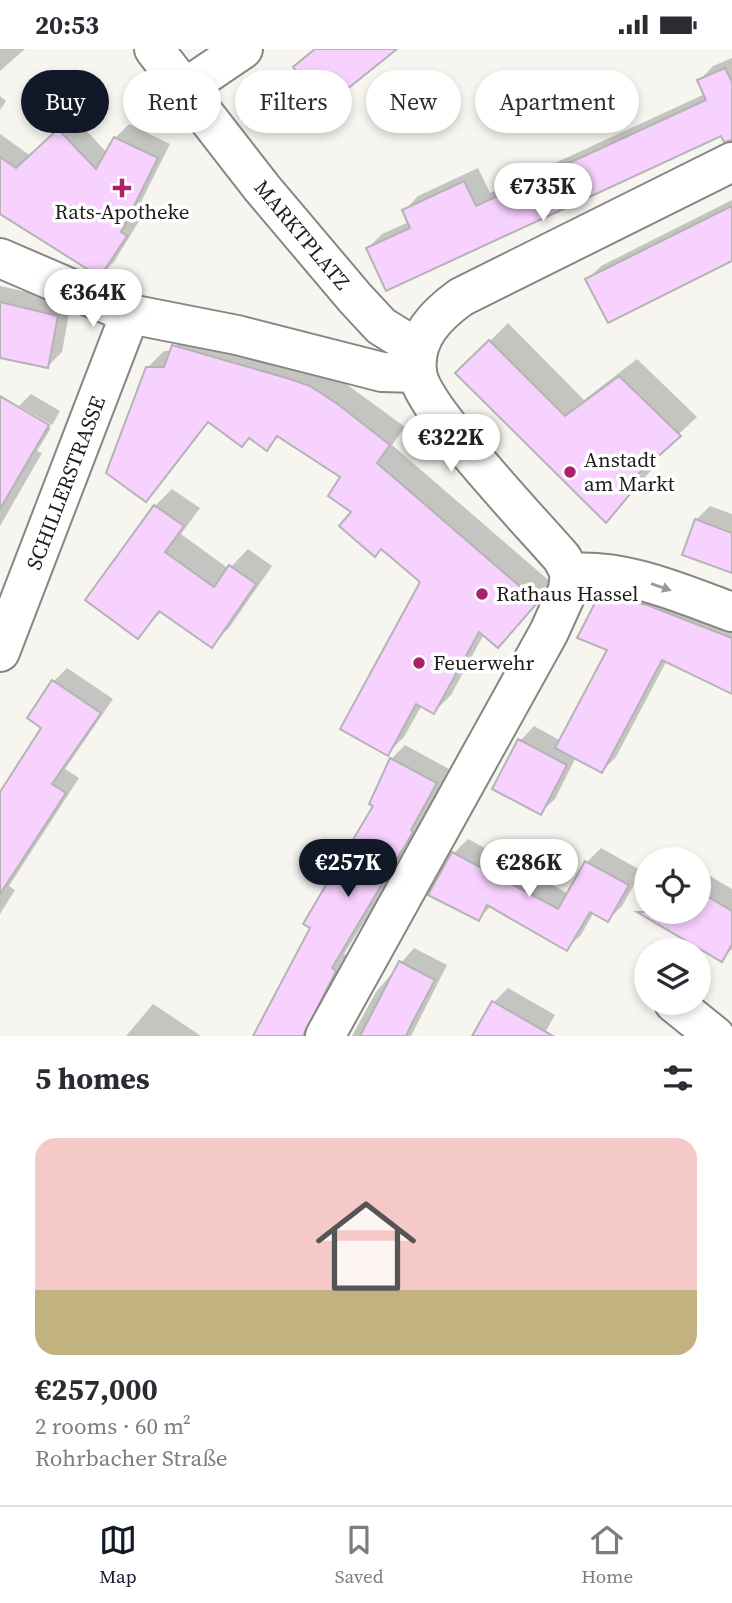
<!DOCTYPE html>
<meta charset="utf-8">
<style>
:root{--surface:#fff;--page:#f7f7f7;--text:#2b2b33;--muted:#7c7c81;--line:#e1e1e2;--accent:#111827}
body{margin:0;font-family:"Source Serif 4",serif;background:var(--page);color:var(--text);height:100vh;display:flex;flex-direction:column;font-size:26px;white-space:nowrap}
*{box-sizing:border-box;margin:0}
p{font-size:23px;color:var(--muted)}
.icon{flex:none;width:38px;height:38px;fill:none;stroke:currentColor;stroke-width:2;stroke-linecap:round;stroke-linejoin:round}
.map{position:relative;height:987px;overflow:hidden}
.details{display:flex;flex-direction:column;background:var(--surface);flex:1}
.details>*{flex:none}
.banner{position:absolute;left:21px;top:21px;width:691px;height:63px;display:flex;gap:14px}
.controls{position:absolute;left:634px;top:798px;display:grid;gap:14px}
.controls a{display:grid;place-items:center;width:77px;height:77px;border-radius:50%;background:var(--surface);box-shadow:0 4px 10px #0003;font-size:35px}
.price{position:absolute;translate:-50% -60px;padding:0 16px;border-radius:24px;background:#fff;color:#222;font-size:23px;line-height:46px;filter:drop-shadow(0 2px 4px #0008)}
.price::after{content:'';position:absolute;left:50%;top:42px;width:21px;height:16px;margin-left:-10px;background:inherit;clip-path:polygon(0 0,100% 0,50% 100%)}
.price.current{background:var(--accent);color:#fff}
ul{padding:0;list-style:none}
li{display:grid;align-content:center;gap:14px;height:371px;padding:0 35px}
li+li{border-top:2px solid var(--line)}
li span{display:grid;place-items:center;height:217px;border-radius:21px;color:#555}
li>.icon{margin-inline-start:auto}
span .icon{width:126px;height:126px;fill:#fffc;stroke-width:1}
li b{font-size:30px}
h2{display:flex;justify-content:space-between;align-items:center;height:84px;padding:0 35px;font-size:30px}
.pill{padding:0 24px;border-radius:32px;background:var(--surface);box-shadow:0 4px 10px #0003;font-size:24px;line-height:63px}
.pill.current{background:var(--accent);color:#fff}
.status{display:flex;justify-content:space-between;align-items:center;height:49px;padding:0 35px;background:var(--surface);direction:ltr}
.status svg{height:19px;fill:currentColor}
.tab-bar{display:flex;justify-content:space-around;align-items:center;height:98px;border-top:2px solid var(--line);background:var(--surface);font-size:19px;color:var(--muted)}
.tab-bar a{display:grid;justify-items:center;gap:4px}
.tab-bar .current{color:var(--accent)}
.map>svg:first-child{display:block}
.shadow{fill:#0003}
.building{fill:#f7d2fe;stroke:#b6b3b7;stroke-width:2}
.lines{fill:none;stroke-linecap:round;stroke-linejoin:round}
.minor-casing{stroke:#878682;stroke-width:42}
.minor{stroke:#fff;stroke-width:38}
.oneway{fill:#9a9999}
.poi-dot{fill:#a82169;stroke:#fff;stroke-width:2.5}
.labels{text-anchor:middle;stroke-width:7;stroke-linejoin:round;paint-order:stroke}
.poi-label{font-size:21px;fill:#1e1d1c;stroke:#fff;text-anchor:start}
.street-label{font-size:21px;fill:#1e1d1c;stroke:#fff}
</style>
<div class="status"><b>20:53</b><svg viewBox="0 0 49 12"><path d="M0 12V9h3v3zM5 12V6h3v6zM10 12V3h3v9zM15 12V0h3v12zM26 1h20v11H26zM47 4h2v5h-2z"/></svg></div>
<div class="map">
<svg width="732" height="987" viewBox="0 0 732 987">
<rect width="100%" height="100%" fill="#f6f5f0"/>
<g class="shadow">
<polygon points="0,0 25,0 0,22"/>
<polygon points="314,0 394,0 319,47 259,54 298,21 296,18"/>
<polygon points="732,9 732,80 368,199 382,185 409,173 404,162 418,147 478,119 490,144 705,45 699,32 713,17"/>
<polygon points="0,47 6,52 0,61"/>
<polygon points="73,67 107,104 115,89 129,75 170,95 133,169 139,172 114,213 100,226 2,165 0,167 0,85 31,107"/>
<polygon points="732,151 732,210 587,231 601,217"/>
<polygon points="0,237 71,253 62,303 48,317 0,308"/>
<polygon points="508,274 584,351 637,310 697,368 652,410 658,414 606,471 458,324"/>
<polygon points="190,280 327,321 405,378 392,396 553,535 498,597 484,585 451,646 434,663 422,656 404,688 388,704 422,532 353,462 343,428 280,386 267,399 251,387 242,396 210,372 146,450 147,319 164,302 172,302"/>
<polygon points="31,345 60,362 52,376 19,357"/>
<polygon points="19,357 19,361 51,379 37,402 42,404 0,477 0,381"/>
<polygon points="172,440 200,459 181,485 229,520 248,500 272,517 229,579 211,596 162,562 138,587 155,457"/>
<polygon points="710,457 732,465 732,522 696,471"/>
<polygon points="614,533 732,569 732,643 667,611 616,708 602,722 576,708 555,750 540,764 520,692 534,677 561,692 610,601 600,547"/>
<polygon points="67,619 113,650 65,720 79,729 9,837 15,841 0,865 0,746 44,678 53,633"/>
<polygon points="405,696 449,720 403,810 344,905 349,907 307,987 255,987 375,756 371,754 391,710"/>
<polygon points="468,790 569,845 587,813 601,799 642,822 622,857 608,871 594,863 581,886 566,900 492,856 479,869 431,845 454,804"/>
<polygon points="698,820 732,840 732,900 721,911 660,874 667,863 698,863"/>
<polygon points="414,899 447,916 411,987 352,987 376,943"/>
<polygon points="508,939 555,966 543,987 474,987 494,953"/>
<polygon points="153,955 201,987 126,987"/>
</g>
<g class="building">
<polygon points="315,0 397,0 326,57 319,49 278,81 257,53 297,23 293,18"/>
<polygon points="725,19 732,33 732,91 724,93 721,87 386,242 366,199 410,179 402,161 464,132 476,157 706,51 697,31"/>
<polygon points="58,80 96,120 114,88 158,109 121,183 127,187 100,228 0,165 0,108 16,119"/>
<polygon points="732,157 732,212 608,274 585,230"/>
<polygon points="0,253 58,267 48,319 0,309"/>
<polygon points="489,291 565,367 619,327 681,387 635,428 641,432 606,474 455,324"/>
<polygon points="172,296 290,330 310,337 339,356 390,396 377,414 538,553 498,599 479,583 434,665 416,655 388,707 340,680 420,533 381,500 375,508 339,477 351,463 328,447 340,428 277,387 267,402 249,389 242,398 208,373 146,453 106,424 146,318 164,318"/>
<polygon points="0,347 49,376 0,460"/>
<polygon points="154,456 184,477 165,503 214,538 229,516 256,535 212,599 159,562 138,590 85,551"/>
<polygon points="695,470 732,484 732,524 682,506"/>
<polygon points="599,546 647,556 732,589 732,645 662,611 602,724 555,699 607,601 577,589"/>
<polygon points="52,631 101,664 52,735 66,744 0,845 0,743 41,679 27,669"/>
<polygon points="518,690 567,716 541,766 492,740"/>
<polygon points="390,709 437,734 411,781 413,783 332,919 336,922 303,987 253,987 310,879 303,875 373,757 369,755"/>
<polygon points="452,803 558,860 585,812 629,836 608,873 590,863 567,902 487,856 479,872 428,846"/>
<polygon points="698,842 732,862 732,895 722,913 637,863 698,863"/>
<polygon points="399,912 435,931 412,974 406,987 360,987"/>
<polygon points="492,952 553,987 472,987"/>
</g>
<g class="lines">
<defs>
<g id="minor">
<polyline points="154,0 262,139 355,249 381,277 418,300"/>
<polyline points="184,40 243,0"/>
<polyline points="0,209 130,265 237,286 382,323 417,324"/>
<path d="M570 524 562 509C533 475 421 359 417 323 413 289 436 266 461 248L732 113"/>
<path d="M570 524C628 520 679 544 732 563"/>
<polyline points="0,603 130,265"/>
<polyline points="674,954 715,987"/>
<polyline points="325,987 549,583 568,541 570,524"/>
</g>
</defs>
<use href="#minor" class="minor-casing"/>
<use href="#minor" class="minor"/>
</g>
<defs><path id="oneway-solid" d="M-6-.8H1V-3.2L6.5 0L1 3.2V.8H-6Z" transform="scale(1.75)"/></defs>
<use class="oneway" href="#oneway-solid" transform="translate(661 538) rotate(19)"/>
<g class="poi-dot">
<path d="M118.5 128.5h7v7h7v7h-7v7h-7v-7h-7v-7h7z"/>
<circle cx="570" cy="423" r="7"/>
<circle cx="482" cy="545" r="7"/>
<circle cx="419" cy="614" r="7"/>
</g>
<g class="labels">
<g class="poi-label">
<text x="122" y="170" text-anchor="middle">Rats-Apotheke</text>
<text x="584" y="418">Anstadt<tspan x="584" dy="24">am Markt</tspan></text>
<text x="496" y="552">Rathaus Hassel</text>
<text x="433" y="621">Feuerwehr</text>
</g>
<g class="street-label">
<text transform="translate(302 186) rotate(50)" y="7">MARKTPLATZ</text>
<text transform="translate(66 434) rotate(-69)" y="7">SCHILLERSTRASSE</text>
</g>
</g>
</svg>
<div class="controls">
<a><svg class="icon" aria-label="locate" viewBox="0 0 24 24"><circle cx="12" cy="12" r="6"/><path d="M12 2v4M12 18v4M2 12h4M18 12h4"/></svg></a>
<a><svg class="icon" aria-label="layers" viewBox="0 0 24 24"><path d="M12 4l9 5-9 5-9-5zM3 14l9 5 9-5"/></svg></a>
</div>
<b class="price" style="left:543px;top:174px">€735K</b>
<b class="price" style="left:93px;top:280px">€364K</b>
<b class="price" style="left:451px;top:425px">€322K</b>
<b class="price current" style="left:348px;top:850px">€257K</b>
<b class="price" style="left:529px;top:850px">€286K</b>
<div class="banner">
<a class="pill current">Buy</a>
<a class="pill">Rent</a>
<a class="pill">Filters</a>
<a class="pill">New</a>
<a class="pill">Apartment</a>
</div>
</div>
<section class="details">
<h2>5 homes<svg class="icon" aria-label="filters" viewBox="0 0 24 24"><path d="M4 7h16M4 17h16"/><circle cx="9" cy="7" r="2"/><circle cx="15" cy="17" r="2"/></svg></h2>
<ul>
<li><span style="background:linear-gradient(#f6c9c9 70%,#c2b280 0)"><svg class="icon" aria-label="home" viewBox="0 0 24 24"><path d="M3 11l9-7 9 7M6 9v11h12V9"/></svg></span><div><b>€257,000</b><p>2 rooms · 60 m²</p><p>Rohrbacher Straße</p></div></li>
</ul>
</section>
<nav class="tab-bar">
<a class="current"><svg class="icon" aria-label="map" viewBox="0 0 24 24"><path d="M3 6l6-2 6 2 6-2v14l-6 2-6-2-6 2zM9 4v14M15 6v14"/></svg>Map</a>
<a><svg class="icon" aria-label="saved" viewBox="0 0 24 24"><path d="M7 4h10v16l-5-4-5 4z"/></svg>Saved</a>
<a><svg class="icon" aria-label="home" viewBox="0 0 24 24"><path d="M3 11l9-7 9 7M6 9v11h12V9"/></svg>Home</a>
</nav>
